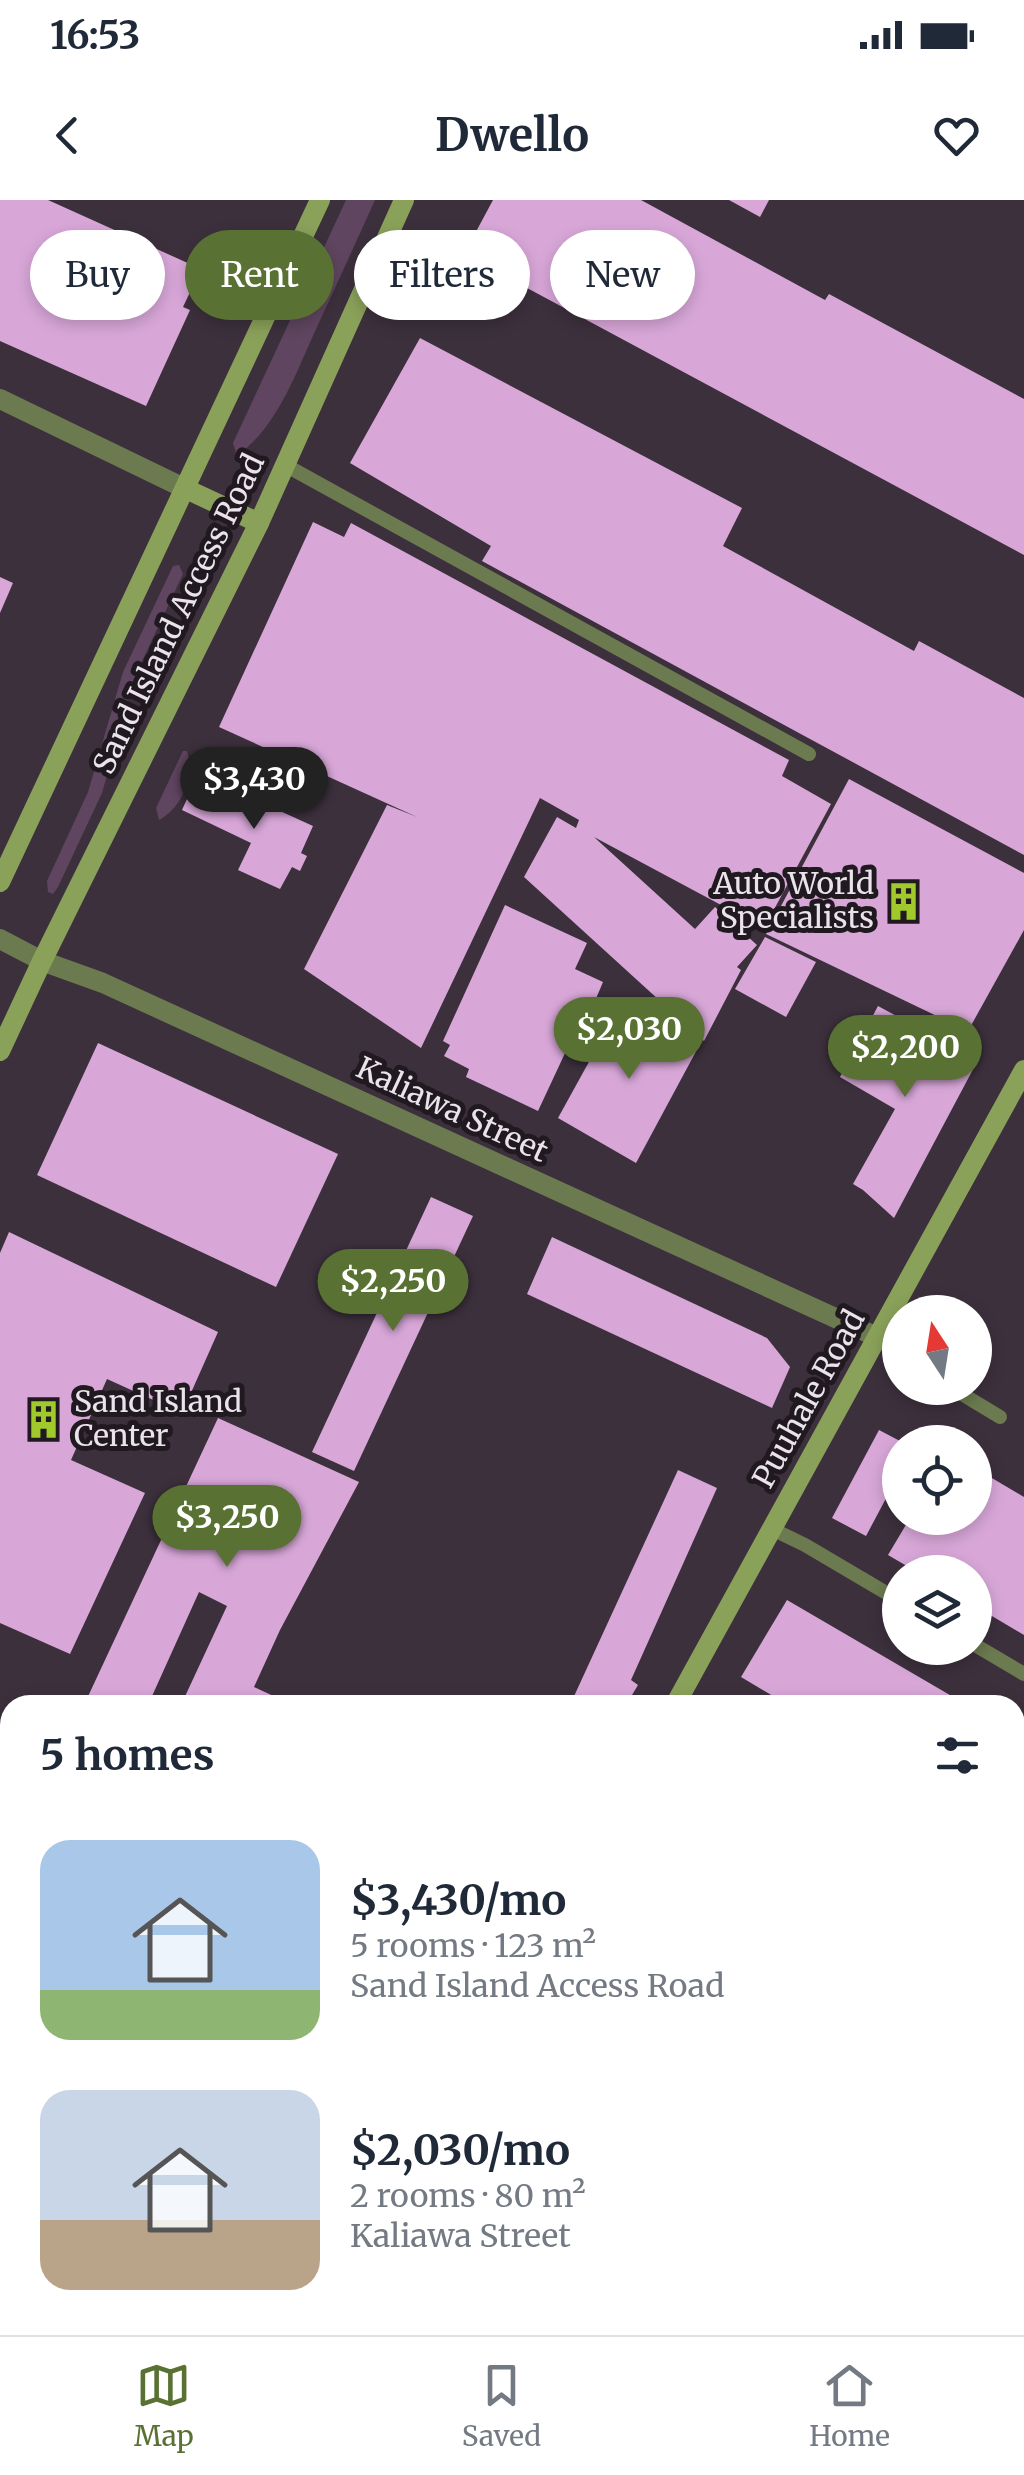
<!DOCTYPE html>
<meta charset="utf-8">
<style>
:root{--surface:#fff;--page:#f2f2f3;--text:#1f2937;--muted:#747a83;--line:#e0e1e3;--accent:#597132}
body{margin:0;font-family:Merriweather,serif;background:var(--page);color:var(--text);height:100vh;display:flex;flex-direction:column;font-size:38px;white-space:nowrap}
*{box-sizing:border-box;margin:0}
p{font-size:32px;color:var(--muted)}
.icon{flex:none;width:55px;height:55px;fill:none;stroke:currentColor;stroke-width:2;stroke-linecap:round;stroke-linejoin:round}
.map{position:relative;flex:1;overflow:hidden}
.panel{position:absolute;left:0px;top:1495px;width:1025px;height:640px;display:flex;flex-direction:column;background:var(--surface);border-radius:30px 30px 0 0;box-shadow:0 5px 15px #0003}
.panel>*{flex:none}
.guide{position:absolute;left:30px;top:30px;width:965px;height:90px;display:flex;gap:20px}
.needle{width:65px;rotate:348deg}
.tools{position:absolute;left:882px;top:1095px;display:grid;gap:20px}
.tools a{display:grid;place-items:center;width:110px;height:110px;border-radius:50%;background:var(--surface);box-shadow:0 5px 15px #0003;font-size:50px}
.price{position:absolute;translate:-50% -85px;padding:0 22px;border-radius:35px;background:var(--accent);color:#fff;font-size:32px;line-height:65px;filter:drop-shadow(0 2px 5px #0008)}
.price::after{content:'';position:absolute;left:50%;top:60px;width:30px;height:22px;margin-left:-15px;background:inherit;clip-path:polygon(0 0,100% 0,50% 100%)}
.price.current{background:#222;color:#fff}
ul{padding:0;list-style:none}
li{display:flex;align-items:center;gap:30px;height:250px;padding:0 40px}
li span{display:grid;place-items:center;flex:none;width:280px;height:200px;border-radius:30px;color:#555}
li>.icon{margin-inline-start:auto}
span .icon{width:120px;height:120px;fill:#fffc;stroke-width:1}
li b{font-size:42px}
h2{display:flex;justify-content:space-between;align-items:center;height:120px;padding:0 40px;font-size:42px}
.pill{padding:0 35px;border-radius:45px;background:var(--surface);box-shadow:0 5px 15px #0003;font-size:35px;line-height:90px}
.pill.current{background:var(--accent);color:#fff}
.status{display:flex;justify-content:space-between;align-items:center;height:70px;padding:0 50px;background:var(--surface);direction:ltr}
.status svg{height:28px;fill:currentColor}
header{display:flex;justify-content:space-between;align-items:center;height:130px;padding:0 40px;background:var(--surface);font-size:45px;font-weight:700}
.menu{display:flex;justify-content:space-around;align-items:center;height:140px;border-top:2px solid var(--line);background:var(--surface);font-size:28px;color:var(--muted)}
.menu a{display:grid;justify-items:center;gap:5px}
.menu .current{color:var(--accent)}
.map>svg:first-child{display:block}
.green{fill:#5f455f}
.building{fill:#d8a7d8}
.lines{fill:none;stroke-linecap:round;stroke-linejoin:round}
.lane{stroke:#6b7a4f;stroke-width:14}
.street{stroke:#6b7a4f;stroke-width:20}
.secondary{stroke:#8aa15a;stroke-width:20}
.labels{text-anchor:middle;stroke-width:10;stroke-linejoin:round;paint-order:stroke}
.street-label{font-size:30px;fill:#ebe3eb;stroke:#201a20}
.poi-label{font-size:30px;fill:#ebe3eb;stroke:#201a20;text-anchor:end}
</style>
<div class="status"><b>16:53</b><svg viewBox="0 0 49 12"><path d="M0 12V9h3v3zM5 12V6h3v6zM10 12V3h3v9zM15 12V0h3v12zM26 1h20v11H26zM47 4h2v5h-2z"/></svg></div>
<header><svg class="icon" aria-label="back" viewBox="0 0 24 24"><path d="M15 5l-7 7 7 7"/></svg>Dwello<svg class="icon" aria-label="heart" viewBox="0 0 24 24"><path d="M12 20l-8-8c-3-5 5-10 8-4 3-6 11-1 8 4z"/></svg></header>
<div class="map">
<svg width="1024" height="2135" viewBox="0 0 1024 2135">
<rect width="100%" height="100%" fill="#3c303c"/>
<g class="green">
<path d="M346 0H375C356 42 337 84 317 127 296 172 279 225 237 256L233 243Z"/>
<polygon points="179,365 183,374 136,474 102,593 58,687 53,694 48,692 47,681 88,592 123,472 173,366"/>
<path d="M183 551H187C194 576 183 607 159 620L156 608Z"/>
</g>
<g class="building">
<polygon points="0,0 48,0 201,69 183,107 190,110 146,206 0,141"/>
<polygon points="493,0 641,0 825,100 829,94 1024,199 1024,355 464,54"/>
<polygon points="729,0 769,0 760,17"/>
<polygon points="420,138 742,308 723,346 914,451 919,441 1024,498 1024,655 482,361 491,346 350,263"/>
<polygon points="313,322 344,337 351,323 789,560 782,576 831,604 764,728 594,637 695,729 715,707 757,745 737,767 741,770 704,841 524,677 557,617 576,628 579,620 540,598 421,848 304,769 387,605 417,617 219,527"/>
<polygon points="0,377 13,383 0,413"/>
<polygon points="196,579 267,611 269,606 313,626 301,653 307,656 300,671 292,667 280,689 238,670 251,643 182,610"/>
<polygon points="849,579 1024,673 1024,730 968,831 766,734"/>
<polygon points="505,705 587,743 575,769 603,782 579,839 573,836 538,911 466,877 469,869 444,856 450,845 443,841"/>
<polygon points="765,737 816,762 786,817 735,789"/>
<polygon points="622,802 700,844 636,963 558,918"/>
<polygon points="878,806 978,860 894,1018 863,990 853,984 895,909 840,877"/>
<polygon points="98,843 338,954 276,1087 37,975"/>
<polygon points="431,997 473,1016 354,1271 312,1252"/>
<polygon points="9,1032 218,1132 182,1213 107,1179 71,1260 145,1293 70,1454 0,1423 0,1053"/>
<polygon points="552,1037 767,1138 790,1167 772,1208 527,1094"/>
<polygon points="218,1218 359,1282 280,1430 254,1487 293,1505 181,1505 227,1406 199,1392 148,1505 84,1505"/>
<polygon points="879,1230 900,1241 900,1272 866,1336 832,1318"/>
<polygon points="975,1268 1024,1297 1024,1435 975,1406 975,1372 917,1372 888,1355 910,1318 975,1318"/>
<polygon points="678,1270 717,1288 631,1480 638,1485 626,1505 570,1505"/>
<polygon points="787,1400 967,1505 788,1505 741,1477"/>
<polygon points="1015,1533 1024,1538 1024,1642 1015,1637"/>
<polygon points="1015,1646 1024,1652 1024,1793 1015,1793"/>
<polygon points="10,1667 10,1693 0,1689"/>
<polygon points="1015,2102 1024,2108 1024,2135 646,2135 652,2125 1015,2125"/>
</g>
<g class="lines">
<g class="lane">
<polyline points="285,265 809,554"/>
<polyline points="877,1137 900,1155"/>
<polyline points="952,1188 1000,1217"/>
<polyline points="772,1329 805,1345 900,1401"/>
<polyline points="975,1445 1024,1474"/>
<polyline points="34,2135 40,2125"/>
<polyline points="326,2135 332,2125"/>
</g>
<g class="street">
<polyline points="0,199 186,289"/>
<polyline points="0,739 42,761 103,783 877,1137"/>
</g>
<g class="secondary">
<polyline points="186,289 259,323"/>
<polyline points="0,682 320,0"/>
<polyline points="0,851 42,761 259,323 404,0"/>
<polyline points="675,1505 1024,870"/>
<polyline points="0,1765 10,1770"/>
<polyline points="1015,1853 1024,1853"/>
</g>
</g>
<defs>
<symbol id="building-bare" viewBox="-9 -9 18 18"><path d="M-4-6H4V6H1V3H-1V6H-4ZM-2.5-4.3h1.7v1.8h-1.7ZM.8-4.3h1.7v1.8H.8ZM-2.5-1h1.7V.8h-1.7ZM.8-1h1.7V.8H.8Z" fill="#a0c92b" stroke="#201a20" stroke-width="2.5" paint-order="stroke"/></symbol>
</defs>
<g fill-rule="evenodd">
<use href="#building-bare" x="876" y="674" width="55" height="55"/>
<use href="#building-bare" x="16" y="1192" width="55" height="55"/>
</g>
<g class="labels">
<g class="street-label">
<text transform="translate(179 414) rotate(-64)" y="10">Sand Island Access Road</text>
<text transform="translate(452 910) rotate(25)" y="10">Kaliawa Street</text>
<text transform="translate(809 1199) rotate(-61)" y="10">Puuhale Road</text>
</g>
<g class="poi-label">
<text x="874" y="694">Auto World<tspan x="874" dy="34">Specialists</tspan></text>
<text x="74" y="1212" text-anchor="start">Sand Island<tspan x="74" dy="34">Center</tspan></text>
</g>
</g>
</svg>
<div class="tools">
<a><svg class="needle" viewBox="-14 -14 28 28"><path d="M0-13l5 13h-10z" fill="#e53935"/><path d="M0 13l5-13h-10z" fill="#747a83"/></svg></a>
<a><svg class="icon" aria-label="locate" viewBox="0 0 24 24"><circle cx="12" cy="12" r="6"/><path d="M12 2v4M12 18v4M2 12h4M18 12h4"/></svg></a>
<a><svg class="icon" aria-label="layers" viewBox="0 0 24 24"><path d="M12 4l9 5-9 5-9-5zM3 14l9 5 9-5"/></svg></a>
</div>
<b class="price current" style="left:254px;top:632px">$3,430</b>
<b class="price" style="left:629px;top:882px">$2,030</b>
<b class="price" style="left:905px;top:900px">$2,200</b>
<b class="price" style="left:393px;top:1134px">$2,250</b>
<b class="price" style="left:227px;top:1370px">$3,250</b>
<div class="guide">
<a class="pill">Buy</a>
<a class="pill current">Rent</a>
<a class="pill">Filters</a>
<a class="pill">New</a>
</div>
<section class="panel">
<h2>5 homes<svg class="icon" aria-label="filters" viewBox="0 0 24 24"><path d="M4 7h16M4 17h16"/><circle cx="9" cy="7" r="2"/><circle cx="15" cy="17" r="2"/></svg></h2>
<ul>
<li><span style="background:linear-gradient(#a9c7e8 75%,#8fb573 0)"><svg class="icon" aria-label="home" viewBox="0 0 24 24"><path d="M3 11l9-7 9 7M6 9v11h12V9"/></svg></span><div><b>$3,430/mo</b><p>5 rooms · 123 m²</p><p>Sand Island Access Road</p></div></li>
<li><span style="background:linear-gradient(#c9d6e8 65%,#b9a48a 0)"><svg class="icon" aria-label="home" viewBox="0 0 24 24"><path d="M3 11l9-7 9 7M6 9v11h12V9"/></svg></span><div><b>$2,030/mo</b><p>2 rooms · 80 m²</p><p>Kaliawa Street</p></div></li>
</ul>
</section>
</div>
<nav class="menu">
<a class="current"><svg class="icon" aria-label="map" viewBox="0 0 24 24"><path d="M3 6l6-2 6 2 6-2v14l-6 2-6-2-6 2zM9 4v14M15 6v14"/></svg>Map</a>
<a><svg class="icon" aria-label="saved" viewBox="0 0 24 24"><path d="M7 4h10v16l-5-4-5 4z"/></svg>Saved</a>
<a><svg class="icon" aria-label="home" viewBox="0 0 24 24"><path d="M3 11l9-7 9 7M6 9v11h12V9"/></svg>Home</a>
</nav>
